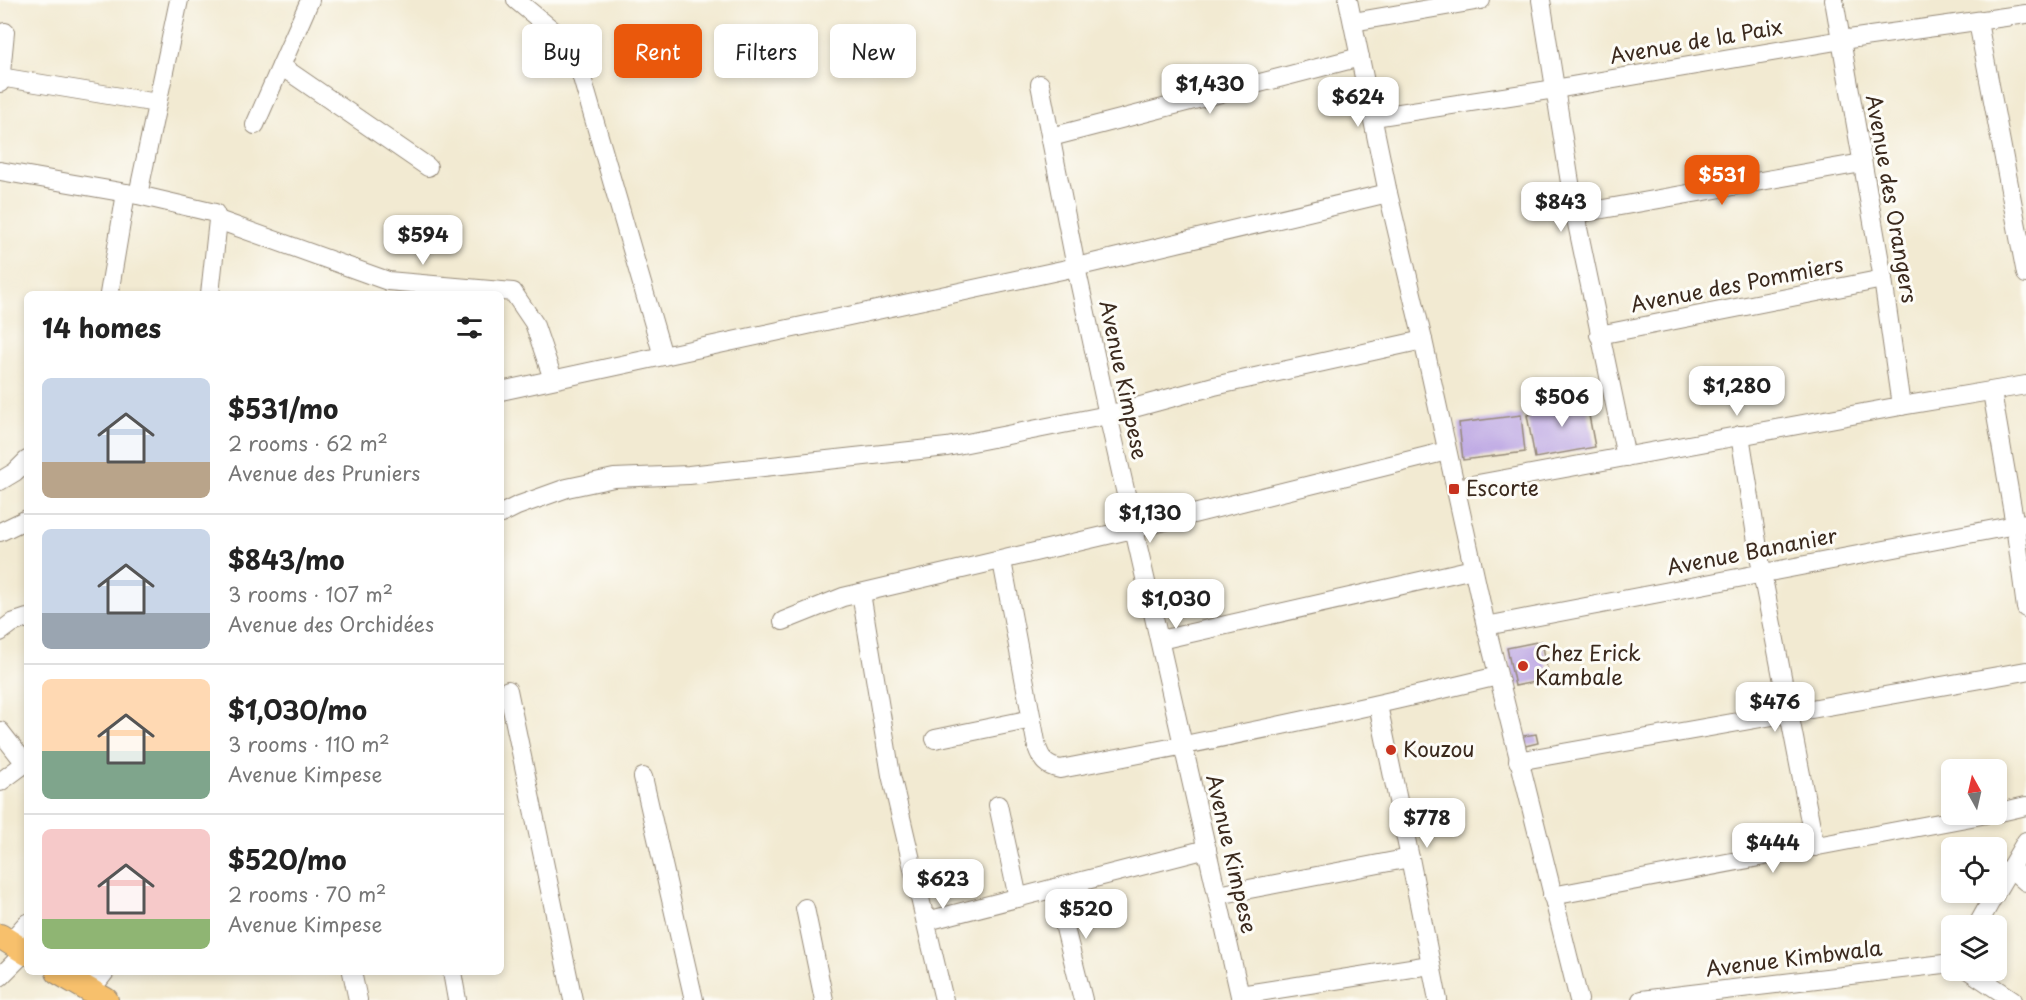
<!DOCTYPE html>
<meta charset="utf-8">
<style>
:root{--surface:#fff;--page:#f6f6f6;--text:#222;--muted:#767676;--line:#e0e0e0;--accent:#ea580c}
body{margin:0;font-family:"Playpen Sans",sans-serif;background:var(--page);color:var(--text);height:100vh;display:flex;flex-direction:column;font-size:22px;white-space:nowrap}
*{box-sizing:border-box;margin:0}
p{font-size:20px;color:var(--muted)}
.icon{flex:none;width:33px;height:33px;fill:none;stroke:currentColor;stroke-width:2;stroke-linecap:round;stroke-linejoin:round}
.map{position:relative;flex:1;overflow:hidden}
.sheet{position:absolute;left:24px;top:291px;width:480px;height:684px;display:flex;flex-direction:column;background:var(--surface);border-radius:9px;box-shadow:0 3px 9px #0003}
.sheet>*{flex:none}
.banner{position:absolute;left:522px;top:24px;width:570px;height:54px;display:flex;gap:12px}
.needle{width:39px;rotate:352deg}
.fabs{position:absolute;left:1941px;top:759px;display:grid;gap:12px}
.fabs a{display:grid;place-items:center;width:66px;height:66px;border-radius:9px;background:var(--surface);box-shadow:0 3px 9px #0003;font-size:30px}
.price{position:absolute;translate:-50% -51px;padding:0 14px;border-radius:12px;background:#fff;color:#222;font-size:20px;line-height:39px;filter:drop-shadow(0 2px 3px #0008)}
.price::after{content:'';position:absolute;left:50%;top:36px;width:18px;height:14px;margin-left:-9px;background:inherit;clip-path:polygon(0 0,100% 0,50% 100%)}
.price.current{background:var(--accent);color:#fff}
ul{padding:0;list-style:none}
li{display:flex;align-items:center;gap:18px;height:150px;padding:0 18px}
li+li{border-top:2px solid var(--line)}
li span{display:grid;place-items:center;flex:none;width:168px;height:120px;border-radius:9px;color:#555}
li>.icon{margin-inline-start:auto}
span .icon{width:72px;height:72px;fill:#fffc;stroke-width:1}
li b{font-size:26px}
h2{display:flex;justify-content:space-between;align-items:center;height:72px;padding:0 18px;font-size:26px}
.tag{padding:0 21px;border-radius:9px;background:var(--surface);box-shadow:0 3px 9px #0003;font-size:21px;line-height:54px}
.tag.current{background:var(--accent);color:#fff}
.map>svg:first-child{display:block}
.building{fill:#bca6e3}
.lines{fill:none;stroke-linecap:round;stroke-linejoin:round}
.minor-casing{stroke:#968a78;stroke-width:20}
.major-casing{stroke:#968a78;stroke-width:26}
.minor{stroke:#fff;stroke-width:18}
.major{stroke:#f7c06c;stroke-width:24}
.poi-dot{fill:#c8321e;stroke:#fdfcf7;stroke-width:2}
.labels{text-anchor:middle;stroke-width:6;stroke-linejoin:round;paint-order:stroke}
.street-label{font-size:21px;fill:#3b2a1e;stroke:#fdfcf7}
.poi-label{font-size:21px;fill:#3b2a1e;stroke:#fdfcf7;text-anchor:start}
</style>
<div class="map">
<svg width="2026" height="1000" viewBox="0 0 2026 1000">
<rect width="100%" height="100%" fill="#fdfcf7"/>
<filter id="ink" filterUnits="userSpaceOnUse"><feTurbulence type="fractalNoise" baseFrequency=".0167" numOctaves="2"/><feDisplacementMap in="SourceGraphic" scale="12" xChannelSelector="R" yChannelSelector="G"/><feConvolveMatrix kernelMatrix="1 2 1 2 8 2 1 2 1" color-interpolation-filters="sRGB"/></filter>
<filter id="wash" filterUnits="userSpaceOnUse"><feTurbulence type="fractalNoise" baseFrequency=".008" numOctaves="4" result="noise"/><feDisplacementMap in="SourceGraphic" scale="24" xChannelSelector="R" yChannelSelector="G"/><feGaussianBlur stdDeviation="1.35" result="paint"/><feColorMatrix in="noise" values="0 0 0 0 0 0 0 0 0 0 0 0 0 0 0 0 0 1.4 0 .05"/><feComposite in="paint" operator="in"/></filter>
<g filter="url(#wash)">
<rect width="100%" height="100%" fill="#f2ead2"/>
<g id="blocks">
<g class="building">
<polygon points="1585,394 1595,447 1535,458 1527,415 1557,409 1555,399"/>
<polygon points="1521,415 1525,452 1463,460 1459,423"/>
<polygon points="1542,641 1549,679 1515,686 1507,648"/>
<polygon points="1536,734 1538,743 1525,746 1523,736"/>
</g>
</g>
</g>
<g filter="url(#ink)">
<use href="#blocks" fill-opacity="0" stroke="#968a78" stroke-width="1.5"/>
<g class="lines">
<defs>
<g id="minor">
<polyline points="516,0 573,47 663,356"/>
<polyline points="1348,0 1388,193 1423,340 1486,626 1579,1000"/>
<polyline points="1541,0 1575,214 1626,457"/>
<polyline points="1834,0 1883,279 1901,406"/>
<polyline points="1353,22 1481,0"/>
<polyline points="1978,22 2026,274"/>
<polyline points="281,66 428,167"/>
<polyline points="0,77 157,103"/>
<polyline points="0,83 5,32"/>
<polyline points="1040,84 1076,267 1108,415 1241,1000"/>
<polyline points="1374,117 1555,89 1842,40 2026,14"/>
<polyline points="255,125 310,0"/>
<polyline points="1051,137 1360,57"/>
<polyline points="0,171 138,195 215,213 218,220 210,294"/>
<polyline points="138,195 179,0"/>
<polyline points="1575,214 1862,163"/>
<polyline points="218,220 388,281 513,292 534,323 553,379"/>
<polyline points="109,294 126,193"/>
<polyline points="1599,335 1883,279"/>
<polyline points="501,391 1076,267 1388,193"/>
<polyline points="1992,392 2015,525 2026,608"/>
<polyline points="1740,435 1762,573 1815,847"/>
<polyline points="0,481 15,472 27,460"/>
<polyline points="1456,488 1901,406 2026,385"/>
<polyline points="501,514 517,506 567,488 614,478 689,475 947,447 1108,415 1214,386 1423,340"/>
<polyline points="0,532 27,519"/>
<path d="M1002 561 1037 747C1042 761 1046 766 1060 769 1207 742 1353 711 1498 676"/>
<polyline points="861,593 891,775 944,1000"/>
<polyline points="783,621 843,597 1133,529 1447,451"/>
<polyline points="1486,626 2026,523"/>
<polyline points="0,632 12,623 27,618"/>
<polyline points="1160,640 1473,569"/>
<polyline points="508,690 573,1000"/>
<polyline points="1378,705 1410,858 1438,1000"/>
<polyline points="0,731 25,763"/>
<polyline points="935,739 1032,719"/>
<polyline points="1518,761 2026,671"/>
<polyline points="643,777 694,1000"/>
<polyline points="0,782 27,762"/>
<polyline points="998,805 1018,898"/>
<polyline points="1996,813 2026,806"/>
<polyline points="2010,868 2026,882"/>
<polyline points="1055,888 1083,1000"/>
<polyline points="1996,892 2026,841"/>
<polyline points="1218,895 1410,858"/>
<polyline points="1552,896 1987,814"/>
<polyline points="805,908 824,1000"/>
<polyline points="927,921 1207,849"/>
<polyline points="1977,926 1996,892"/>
<polyline points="9,943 27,923"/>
<polyline points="1968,970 2013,1000"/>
<polyline points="352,972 358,1000"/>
<polyline points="452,972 457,1000"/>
<polyline points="0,977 25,952"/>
<polyline points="90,991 105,972"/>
<polyline points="1240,995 1430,965"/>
<polyline points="1641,1000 1952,963"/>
</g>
<g id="major">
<polyline points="0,936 27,953"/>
<polyline points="58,972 106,1000"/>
</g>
</defs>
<use href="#minor" class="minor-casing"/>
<use href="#major" class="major-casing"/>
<use href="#minor" class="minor"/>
<use href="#major" class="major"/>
</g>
</g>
<g class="poi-dot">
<rect x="1448" y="483" width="12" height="12" rx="3"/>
<circle cx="1523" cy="666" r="6"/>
<circle cx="1391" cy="750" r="6"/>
</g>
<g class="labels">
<g class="street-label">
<text transform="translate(1696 42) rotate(-10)" y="7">Avenue de la Paix</text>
<text transform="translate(1891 199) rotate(80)" y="7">Avenue des Orangers</text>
<text transform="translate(1737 285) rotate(-11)" y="7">Avenue des Pommiers</text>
<text transform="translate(1123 380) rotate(78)" y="7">Avenue Kimpese</text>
<text transform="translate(1752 552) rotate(-11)" y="7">Avenue Bananier</text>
<text transform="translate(1231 854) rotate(77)" y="7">Avenue Kimpese</text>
<text transform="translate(1794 959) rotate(-7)" y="7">Avenue Kimbwala</text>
</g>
<g class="poi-label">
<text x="1466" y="496">Escorte</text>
<text x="1535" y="661">Chez Erick<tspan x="1535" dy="24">Kambale</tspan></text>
<text x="1403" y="757">Kouzou</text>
</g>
</g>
</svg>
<div class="fabs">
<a><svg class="needle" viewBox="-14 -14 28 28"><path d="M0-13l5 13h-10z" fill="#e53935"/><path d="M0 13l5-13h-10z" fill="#767676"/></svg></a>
<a><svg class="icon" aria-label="locate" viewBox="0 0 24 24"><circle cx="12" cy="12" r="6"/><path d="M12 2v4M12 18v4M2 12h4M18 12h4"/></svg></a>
<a><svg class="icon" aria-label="layers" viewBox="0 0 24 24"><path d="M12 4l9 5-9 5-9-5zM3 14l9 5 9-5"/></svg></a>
</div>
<b class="price" style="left:1210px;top:115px">$1,430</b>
<b class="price" style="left:1358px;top:128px">$624</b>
<b class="price current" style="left:1722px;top:206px">$531</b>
<b class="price" style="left:1561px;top:233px">$843</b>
<b class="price" style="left:423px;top:266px">$594</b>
<b class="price" style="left:1737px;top:417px">$1,280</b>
<b class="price" style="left:1562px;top:428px">$506</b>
<b class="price" style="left:1150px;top:544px">$1,130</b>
<b class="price" style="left:1176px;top:630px">$1,030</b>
<b class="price" style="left:1775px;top:733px">$476</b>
<b class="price" style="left:1427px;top:849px">$778</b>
<b class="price" style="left:1773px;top:874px">$444</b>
<b class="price" style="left:943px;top:910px">$623</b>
<b class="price" style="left:1086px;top:940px">$520</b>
<div class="banner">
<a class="tag">Buy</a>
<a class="tag current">Rent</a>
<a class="tag">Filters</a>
<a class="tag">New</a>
</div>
<section class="sheet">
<h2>14 homes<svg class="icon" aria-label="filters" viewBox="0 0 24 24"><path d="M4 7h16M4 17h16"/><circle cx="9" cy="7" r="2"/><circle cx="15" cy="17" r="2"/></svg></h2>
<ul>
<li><span style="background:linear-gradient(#c9d6e8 70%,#b9a48a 0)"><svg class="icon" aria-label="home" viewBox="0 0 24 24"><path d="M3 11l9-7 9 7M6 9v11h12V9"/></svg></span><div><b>$531/mo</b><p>2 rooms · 62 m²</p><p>Avenue des Pruniers</p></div></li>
<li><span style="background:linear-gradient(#c9d6e8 70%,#9aa5b1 0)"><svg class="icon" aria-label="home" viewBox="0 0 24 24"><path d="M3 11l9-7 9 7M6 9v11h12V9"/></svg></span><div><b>$843/mo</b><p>3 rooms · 107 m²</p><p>Avenue des Orchidées</p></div></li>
<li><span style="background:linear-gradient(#ffd9b3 60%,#7fa58c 0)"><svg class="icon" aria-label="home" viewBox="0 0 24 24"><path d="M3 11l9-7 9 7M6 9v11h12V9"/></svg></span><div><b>$1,030/mo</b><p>3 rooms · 110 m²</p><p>Avenue Kimpese</p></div></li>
<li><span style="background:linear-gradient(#f6c9c9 75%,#8fb573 0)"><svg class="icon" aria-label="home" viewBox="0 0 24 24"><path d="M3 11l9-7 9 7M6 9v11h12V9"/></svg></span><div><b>$520/mo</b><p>2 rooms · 70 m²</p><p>Avenue Kimpese</p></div></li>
</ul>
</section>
</div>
